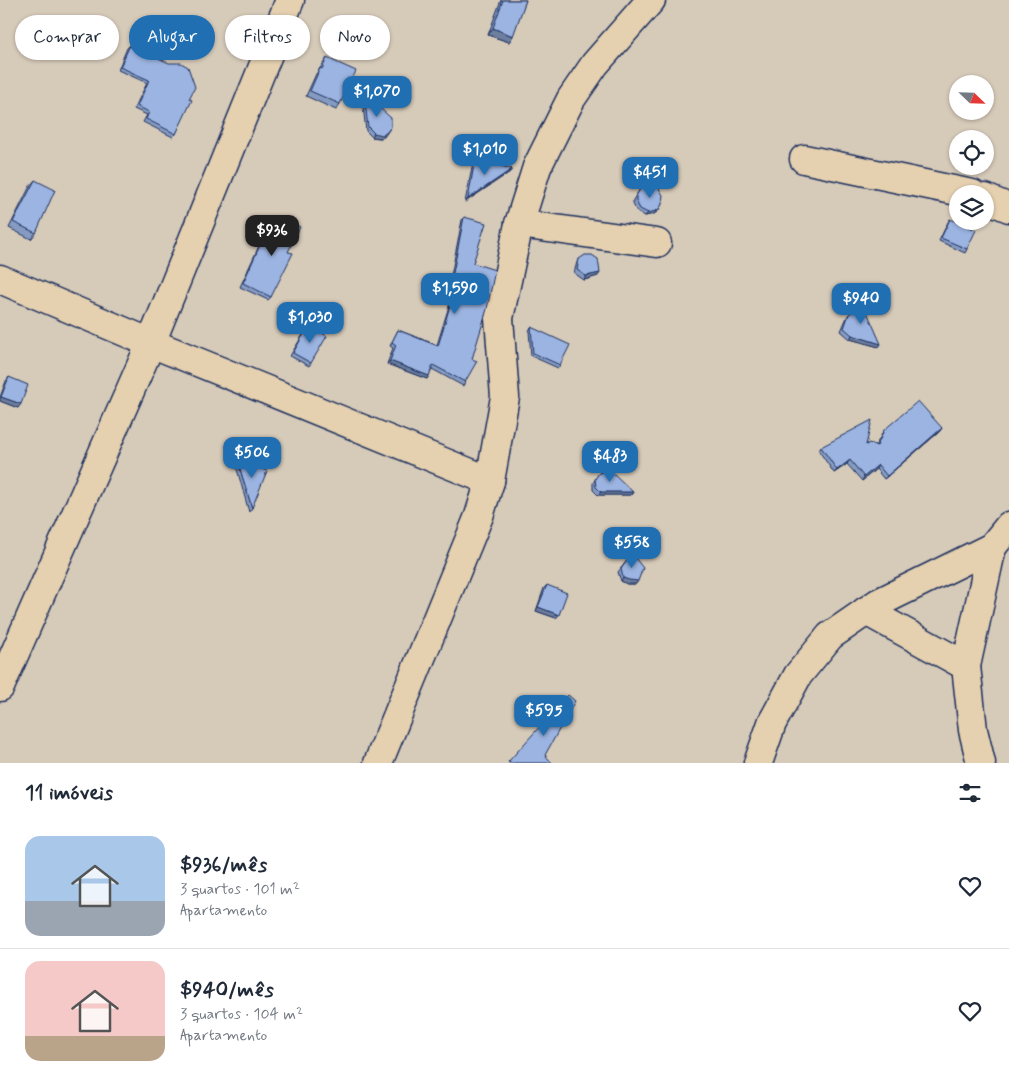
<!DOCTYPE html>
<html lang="pt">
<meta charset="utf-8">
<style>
:root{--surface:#fff;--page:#f2f2f3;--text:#1f2937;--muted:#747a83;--line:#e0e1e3;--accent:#1f6fb2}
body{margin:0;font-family:Mynerve,sans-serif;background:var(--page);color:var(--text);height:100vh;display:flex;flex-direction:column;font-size:19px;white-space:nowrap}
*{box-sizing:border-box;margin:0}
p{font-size:16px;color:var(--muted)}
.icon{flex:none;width:28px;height:28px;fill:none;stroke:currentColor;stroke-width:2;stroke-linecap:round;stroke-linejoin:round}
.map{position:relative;height:763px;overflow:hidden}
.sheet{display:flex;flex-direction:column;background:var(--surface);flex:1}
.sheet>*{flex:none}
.guide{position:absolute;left:15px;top:15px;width:500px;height:45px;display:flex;gap:10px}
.needle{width:32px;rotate:113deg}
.controls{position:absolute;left:949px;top:75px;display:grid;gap:10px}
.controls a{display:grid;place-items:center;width:45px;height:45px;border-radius:50%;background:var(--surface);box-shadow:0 1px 4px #0004;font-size:25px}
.price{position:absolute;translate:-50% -42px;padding:0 11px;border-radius:10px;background:var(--accent);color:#fff;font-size:16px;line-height:32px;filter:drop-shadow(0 1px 2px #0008)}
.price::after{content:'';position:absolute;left:50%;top:30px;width:15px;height:11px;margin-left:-8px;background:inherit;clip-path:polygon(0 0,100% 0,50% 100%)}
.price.active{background:#222;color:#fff}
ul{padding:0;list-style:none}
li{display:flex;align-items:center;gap:15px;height:125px;padding:0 25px}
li+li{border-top:1px solid var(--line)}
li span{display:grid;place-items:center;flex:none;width:140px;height:100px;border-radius:15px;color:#555}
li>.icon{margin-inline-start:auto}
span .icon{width:60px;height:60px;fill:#fffc;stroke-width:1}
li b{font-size:21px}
h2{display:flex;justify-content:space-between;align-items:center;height:60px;padding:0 25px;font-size:21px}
.chip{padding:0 18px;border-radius:22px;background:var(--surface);box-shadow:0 1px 4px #0004;font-size:18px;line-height:45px}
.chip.active{background:var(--accent);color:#fff}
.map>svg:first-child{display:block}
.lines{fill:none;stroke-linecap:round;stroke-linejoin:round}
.minor-casing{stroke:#1b2f5e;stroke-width:31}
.minor{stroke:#e5d0af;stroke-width:28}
.wall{fill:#869bc2;stroke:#1b2f5e}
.shaded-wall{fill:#6d7e9e;stroke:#1b2f5e}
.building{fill:#9cb4e1;stroke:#1b2f5e}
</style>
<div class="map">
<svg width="1009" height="763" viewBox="0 0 1009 763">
<rect width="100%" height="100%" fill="#d6cab9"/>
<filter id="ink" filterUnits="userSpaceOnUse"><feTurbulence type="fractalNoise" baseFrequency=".02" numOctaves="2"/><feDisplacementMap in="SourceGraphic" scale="10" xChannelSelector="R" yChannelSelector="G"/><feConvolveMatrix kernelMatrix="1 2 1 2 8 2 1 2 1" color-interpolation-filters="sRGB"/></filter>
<g filter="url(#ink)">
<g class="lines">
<defs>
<g id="minor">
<polyline points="804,159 972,194"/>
<polyline points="985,198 1009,208"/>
<polyline points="519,224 657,243"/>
<polyline points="0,279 151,343 490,481 479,516 378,763"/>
<polyline points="490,481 505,397 499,318 519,224 537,167 571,99 595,64 651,0"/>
<polyline points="866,611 966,666"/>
<polyline points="0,687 151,343 290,0"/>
<polyline points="758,763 772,723 798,675 830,636 878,603 992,547 1009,526"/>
<polyline points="981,763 973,730 966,666 992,547"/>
</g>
</defs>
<use href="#minor" class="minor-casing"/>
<use href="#minor" class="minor"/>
</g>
<g class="wall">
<polygon points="501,0 526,0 509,42 488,35"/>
<polygon points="130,45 189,99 176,134 173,137 143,122 147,115 134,109 147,83 118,70 127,48"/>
<polygon points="327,58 340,104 336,110 306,96 316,74"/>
<polygon points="364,94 384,137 380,138 372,137 366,131 362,98"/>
<polygon points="475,159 512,169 510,172 465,202 473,163"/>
<polygon points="35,180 36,233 31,239 9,228 30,186"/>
<polygon points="640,189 662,204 658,211 654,214 645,216 637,212 633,204 633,200"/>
<polygon points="273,216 271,297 268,300 240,287 271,220"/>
<polygon points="464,217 473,263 465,382 463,386 432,369 427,379 387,364 393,348 390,346 398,330 437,345 453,293 448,291 462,220"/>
<polygon points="950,219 967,249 965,253 939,241 948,222"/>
<polygon points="579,259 598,276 584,280 574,273 577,262"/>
<polygon points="849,314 879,347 850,339 841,331 847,317"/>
<polygon points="531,327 560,365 558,368 531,356 529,331"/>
<polygon points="307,328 311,363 309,366 290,356"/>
<polygon points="9,377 18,408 0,401 0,397 6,381"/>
<polygon points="942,428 939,432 884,479 876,469 862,481 847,464 834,473 819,451 821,447 876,445 884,430"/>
<polygon points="237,459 252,508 249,512 235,462"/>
<polygon points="599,473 633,492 631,495 598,495 593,490 593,483"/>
<polygon points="632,554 636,584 627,584 621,581 618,572"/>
<polygon points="547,585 556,618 536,611 544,588"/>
</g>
<g class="shaded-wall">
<polygon points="493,28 513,36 509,42 488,35"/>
<polygon points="391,127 384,137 380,138 372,137 374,133"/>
<polygon points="512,169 510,172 465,202 468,199"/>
<polygon points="660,208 658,211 654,214 645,216 648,213"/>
<polygon points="600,273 598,276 584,280 586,276"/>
<polygon points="450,288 455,289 453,293 448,291"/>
<polygon points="852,335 881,344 879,347 850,339"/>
<polygon points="390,361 429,376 427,379 387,364"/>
<polygon points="1,397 21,404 18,408 0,401 0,398"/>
<polygon points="942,428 939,432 884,479 887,476"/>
<polygon points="850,460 847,464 834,473 837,470"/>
<polygon points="878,465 876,469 862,481 864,477"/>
<polygon points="601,492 633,492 631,495 598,495"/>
<polygon points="623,578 638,581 636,584 627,584 621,581"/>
<polygon points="538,607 559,615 556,618 536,611"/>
</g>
<g class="building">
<polygon points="503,0 526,0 513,36 493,28"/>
<polygon points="130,45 169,63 181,63 188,67 195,87 189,99 192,100 176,134 146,119 149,112 137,106 149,80 120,67"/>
<polygon points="327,58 356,71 340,104 310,91 320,68 322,69"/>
<polygon points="364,94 391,118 391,127 386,133 382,135 374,133 368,127"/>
<polygon points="475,159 512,169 468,199"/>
<polygon points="35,180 55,190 36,233 13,222"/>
<polygon points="648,185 658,187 663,195 662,204 660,208 656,211 648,213 640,209 636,201 636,196 640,189"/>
<polygon points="273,216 300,227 288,252 293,253 271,297 243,283"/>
<polygon points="464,217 486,223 473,263 495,270 487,309 472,359 477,361 465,382 433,365 429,376 390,361 396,345 392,342 398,330 438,346 455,289 450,288"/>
<polygon points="950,219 976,230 967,249 941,238"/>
<polygon points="585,255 592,255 598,259 600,273 586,276 577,270 579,259"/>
<polygon points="864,305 881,344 852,335 844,328 849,314"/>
<polygon points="309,325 327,336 311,363 293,353"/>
<polygon points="531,327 570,345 560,365 533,353"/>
<polygon points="9,377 28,385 21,404 1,397"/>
<polygon points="918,401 942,428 887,476 878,465 864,477 850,460 837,470 821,447 872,420 866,445 869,443 877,446 884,430"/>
<polygon points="237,459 267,471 252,508"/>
<polygon points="602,472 612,472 633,492 601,492 596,487 595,479 599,473"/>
<polygon points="632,554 643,568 638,581 629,580 623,578 621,569"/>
<polygon points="547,585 567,593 559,615 538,607"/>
<polygon points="568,695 575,701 545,755 552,763 509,763 508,762"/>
</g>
</g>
</svg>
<div class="controls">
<a><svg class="needle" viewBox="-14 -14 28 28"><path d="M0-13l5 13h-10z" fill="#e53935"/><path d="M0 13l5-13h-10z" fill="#747a83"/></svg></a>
<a><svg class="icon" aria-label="locate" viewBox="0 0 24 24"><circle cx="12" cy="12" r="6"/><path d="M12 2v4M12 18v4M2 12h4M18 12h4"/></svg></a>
<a><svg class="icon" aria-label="layers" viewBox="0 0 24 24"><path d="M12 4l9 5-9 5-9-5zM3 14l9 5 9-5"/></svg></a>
</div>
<b class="price" style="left:377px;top:118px">$1,070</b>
<b class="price" style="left:485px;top:176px">$1,010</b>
<b class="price" style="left:650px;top:199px">$451</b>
<b class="price active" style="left:272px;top:257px">$936</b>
<b class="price" style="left:455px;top:315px">$1,590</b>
<b class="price" style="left:861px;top:325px">$940</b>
<b class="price" style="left:310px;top:344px">$1,030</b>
<b class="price" style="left:252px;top:479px">$506</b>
<b class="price" style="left:610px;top:483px">$483</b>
<b class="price" style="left:632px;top:569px">$558</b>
<b class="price" style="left:544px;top:737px">$595</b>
<div class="guide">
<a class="chip">Comprar</a>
<a class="chip active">Alugar</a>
<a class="chip">Filtros</a>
<a class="chip">Novo</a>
</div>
</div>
<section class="sheet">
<h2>11 imóveis<svg class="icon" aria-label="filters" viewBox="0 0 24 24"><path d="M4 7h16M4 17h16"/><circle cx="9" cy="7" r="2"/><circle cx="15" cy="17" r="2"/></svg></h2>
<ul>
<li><span style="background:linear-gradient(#a9c7e8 65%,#9aa5b1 0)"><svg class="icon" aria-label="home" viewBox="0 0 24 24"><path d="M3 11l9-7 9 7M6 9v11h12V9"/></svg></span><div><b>$936/mês</b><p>3 quartos · 101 m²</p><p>Apartamento</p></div><svg class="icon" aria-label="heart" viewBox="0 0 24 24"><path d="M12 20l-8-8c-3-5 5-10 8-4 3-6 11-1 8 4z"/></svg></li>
<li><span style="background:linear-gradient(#f6c9c9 75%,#b9a48a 0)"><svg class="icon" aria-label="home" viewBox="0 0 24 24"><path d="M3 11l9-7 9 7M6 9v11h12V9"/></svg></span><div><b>$940/mês</b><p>3 quartos · 104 m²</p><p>Apartamento</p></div><svg class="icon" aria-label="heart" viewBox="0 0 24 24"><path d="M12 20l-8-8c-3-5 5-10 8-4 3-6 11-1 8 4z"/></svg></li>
</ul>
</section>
